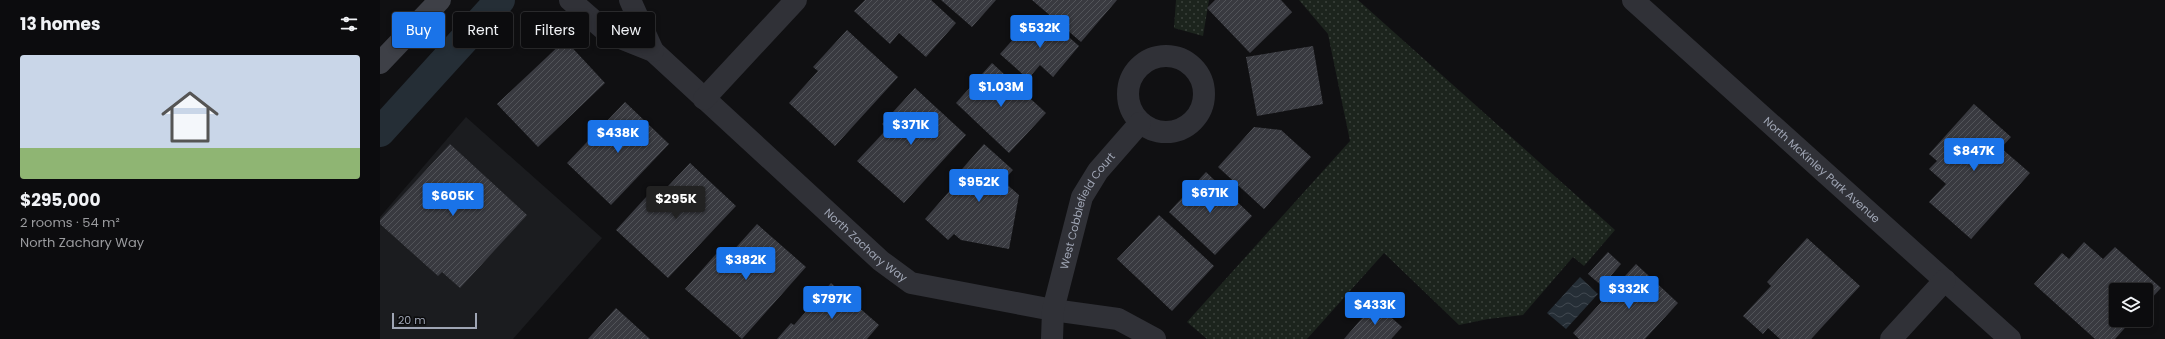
<!DOCTYPE html>
<meta charset="utf-8">
<style>
:root{--surface:#0c0c0e;--page:#151517;--text:#f1f3f6;--muted:#9a9b9e;--line:#2c2c2e;--accent:#1a73e8}
body{margin:0;font-family:Poppins,sans-serif;background:var(--page);color:var(--text);height:100vh;display:flex;flex-direction:column;font-size:15px;white-space:nowrap}
*{box-sizing:border-box;margin:0}
p{font-size:13px;color:var(--muted)}
.icon{flex:none;width:22px;height:22px;fill:none;stroke:currentColor;stroke-width:2;stroke-linecap:round;stroke-linejoin:round}
.map{position:relative;flex:1;overflow:hidden}
.side{display:flex;flex-direction:column;background:var(--surface);width:380px}
.side>*{flex:none}
.banner{position:absolute;left:12px;top:12px;width:380px;height:36px;display:flex;gap:8px}
.controls{position:absolute;left:1729px;top:283px;display:grid;gap:8px}
.controls a{display:grid;place-items:center;width:44px;height:44px;border-radius:4px;background:var(--surface);box-shadow:0 2px 6px #0003,0 0 0 1px var(--line);font-size:20px}
.scale{position:absolute;left:12px;bottom:10px;width:85px;box-sizing:border-box;padding-left:4px;border:2px solid #9fa5b4;border-top:0;font-size:11px;line-height:14px;white-space:nowrap;color:#9fa5b4;-webkit-text-stroke:3px #0b0b0c;paint-order:stroke}
.price{position:absolute;translate:-50% -34px;padding:0 9px;border-radius:4px;background:var(--accent);color:#fff;font-size:13px;line-height:26px;filter:drop-shadow(0 1px 2px #0008)}
.price::after{content:'';position:absolute;left:50%;top:24px;width:12px;height:9px;margin-left:-6px;background:inherit;clip-path:polygon(0 0,100% 0,50% 100%)}
.price.current{background:#222;color:#fff}
ul{padding:0;list-style:none}
li{display:grid;align-content:center;gap:8px;height:212px;padding:0 20px}
li span{display:grid;place-items:center;height:124px;border-radius:4px;color:#555}
li>.icon{margin-inline-start:auto}
span .icon{width:72px;height:72px;fill:#fffc;stroke-width:1}
li b{font-size:17px}
h2{display:flex;justify-content:space-between;align-items:center;height:48px;padding:0 20px;font-size:17px}
.chip{padding:0 14px;border-radius:4px;background:var(--surface);box-shadow:0 2px 6px #0003,0 0 0 1px var(--line);font-size:14px;line-height:36px}
.chip.current{background:var(--accent);color:#fff}
main{display:flex;flex:1;min-height:0}
.map>svg:first-child{display:block}
.built{fill:#1b1c1f}
.grass{fill:url(#grass-dots)}
.water{fill:url(#water-waves)}
.lines{fill:none;stroke-linecap:round;stroke-linejoin:round}
.canal{stroke:#252e36;stroke-width:30}
.building{fill:url(#building-hatch)}
.street{stroke:#303137;stroke-width:22}
.secondary{stroke:#3e4047;stroke-width:22}
.labels{text-anchor:middle;stroke-width:4;stroke-linejoin:round;paint-order:stroke}
.street-label{font-size:11px;fill:#9fa5b4;stroke:#0b0b0c}
</style>
<main>
<section class="side">
<h2>13 homes<svg class="icon" aria-label="filters" viewBox="0 0 24 24"><path d="M4 7h16M4 17h16"/><circle cx="9" cy="7" r="2"/><circle cx="15" cy="17" r="2"/></svg></h2>
<ul>
<li><span style="background:linear-gradient(#c9d6e8 75%,#8fb573 0)"><svg class="icon" aria-label="home" viewBox="0 0 24 24"><path d="M3 11l9-7 9 7M6 9v11h12V9"/></svg></span><div><b>$295,000</b><p>2 rooms · 54 m²</p><p>North Zachary Way</p></div></li>
</ul>
</section>
<div class="map">
<svg width="1785" height="339" viewBox="0 0 1785 339">
<defs>
<pattern id="grass-dots" width="8" height="8" patternUnits="userSpaceOnUse"><rect width="8" height="8" fill="#1c241d"/><path d="M2 2h.1M6 6h.1" fill="none" stroke="#3a413b" stroke-width="1.8" stroke-linecap="round"/></pattern>
<pattern id="water-waves" width="16" height="10" patternUnits="userSpaceOnUse"><rect width="16" height="10" fill="#252e36"/><path d="M0 5q4-4 8 0t8 0" fill="none" stroke="#414951"/></pattern>
<pattern id="building-hatch" width="6" height="6" patternUnits="userSpaceOnUse"><rect width="6" height="6" fill="#393a40"/><path d="M-1 1l2-2M0 6l6-6M5 7l2-2" fill="none" stroke="#525459"/></pattern>
</defs>
<rect width="100%" height="100%" fill="#101012"/>
<polygon class="built" points="86,117 222,238 133,339 0,339 0,217"/>
<g class="grass">
<polygon points="796,0 829,0 823,36 794,28"/>
<polygon points="919,0 978,0 1235,230 1204,266 1193,257 1143,315 1108,319 1079,325 1004,253 927,339 827,339 807,322 970,141 948,34"/>
</g>
<polygon class="water" points="1200,277 1218,294 1186,329 1167,313"/>
<g class="lines">
<polyline class="canal" points="0,132 120,0"/>
</g>
<g class="building">
<polygon points="485,0 551,0 576,23 546,57 519,33 510,44 474,11"/>
<polygon points="561,0 616,0 592,27"/>
<polygon points="652,0 737,0 701,42"/>
<polygon points="835,0 901,0 912,12 870,53 827,8"/>
<polygon points="666,17 699,46 673,77 660,65 648,79 620,54 651,19 658,25"/>
<polygon points="467,30 518,77 455,146 409,103 438,71 433,67"/>
<polygon points="185,40 225,83 158,147 117,104"/>
<polygon points="933,46 943,104 877,116 866,57"/>
<polygon points="612,63 666,113 629,153 576,103"/>
<polygon points="535,88 586,135 524,203 477,161 507,129 502,124"/>
<polygon points="245,102 289,144 231,205 187,163"/>
<polygon points="1594,104 1631,137 1621,148 1650,173 1591,239 1549,202 1566,184 1549,169 1557,161 1549,154"/>
<polygon points="874,127 901,130 931,157 884,209 838,167"/>
<polygon points="70,144 147,215 80,288 62,272 58,276 0,224 0,220"/>
<polygon points="604,144 633,170 623,181 639,195 629,249 581,240 574,234 568,240 545,219 580,179 576,176"/>
<polygon points="310,163 356,206 288,278 236,230 267,196 273,202"/>
<polygon points="826,172 872,216 835,255 789,212"/>
<polygon points="779,215 834,266 792,311 737,259"/>
<polygon points="377,224 426,267 362,339 305,289 336,254 344,261"/>
<polygon points="1427,238 1480,286 1431,339 1400,339 1388,328 1383,334 1363,316 1391,286 1387,282"/>
<polygon points="1704,242 1723,259 1735,247 1781,288 1766,304 1766,290 1736,290 1736,320 1752,320 1735,339 1715,339 1654,284 1682,253 1689,259"/>
<polygon points="1228,252 1241,264 1222,286 1208,274"/>
<polygon points="1256,264 1298,303 1265,339 1199,339 1193,333"/>
<polygon points="451,283 499,325 487,339 397,339 411,323 414,325"/>
<polygon points="995,303 1022,327 1011,339 964,339"/>
<polygon points="236,308 270,339 208,339"/>
</g>
<g class="lines">
<g class="street">
<path id="s1" d="M190 0 228 33 273 51 501 261 531 283 673 310 738 319 775 339"/>
<polyline points="250,0 273,51"/>
<path id="s2" d="M1253 0 1630 339"/>
<circle cx="786" cy="94" r="38"/>
<polyline points="324,99 416,0"/>
<path id="s3" d="M672 339 673 310 702 197 718 171 760 123"/>
<polyline points="1511,339 1565,280"/>
</g>
<polyline class="secondary" points="0,63 60,0"/>
</g>
<g class="labels">
<g class="street-label">
<text dy="4" stroke="none"><textPath href="#s2" startOffset="254">North McKinley Park Avenue</textPath></text>
<text dy="4" stroke="none"><textPath href="#s3" startOffset="135">West Cobblefield Court</textPath></text>
<text dy="4" stroke="none"><textPath href="#s1" startOffset="387">North Zachary Way</textPath></text>
</g>
</g>
</svg>
<div class="controls">
<a><svg class="icon" aria-label="layers" viewBox="0 0 24 24"><path d="M12 4l9 5-9 5-9-5zM3 14l9 5 9-5"/></svg></a>
</div>
<div class="scale">20 m</div>
<b class="price" style="left:660px;top:49px">$532K</b>
<b class="price" style="left:621px;top:108px">$1.03M</b>
<b class="price" style="left:531px;top:146px">$371K</b>
<b class="price" style="left:238px;top:154px">$438K</b>
<b class="price" style="left:1594px;top:172px">$847K</b>
<b class="price" style="left:599px;top:203px">$952K</b>
<b class="price" style="left:830px;top:214px">$671K</b>
<b class="price" style="left:73px;top:217px">$605K</b>
<b class="price current" style="left:296px;top:220px">$295K</b>
<b class="price" style="left:366px;top:281px">$382K</b>
<b class="price" style="left:1249px;top:310px">$332K</b>
<b class="price" style="left:452px;top:320px">$797K</b>
<b class="price" style="left:995px;top:326px">$433K</b>
<div class="banner">
<a class="chip current">Buy</a>
<a class="chip">Rent</a>
<a class="chip">Filters</a>
<a class="chip">New</a>
</div>
</div>
</main>
